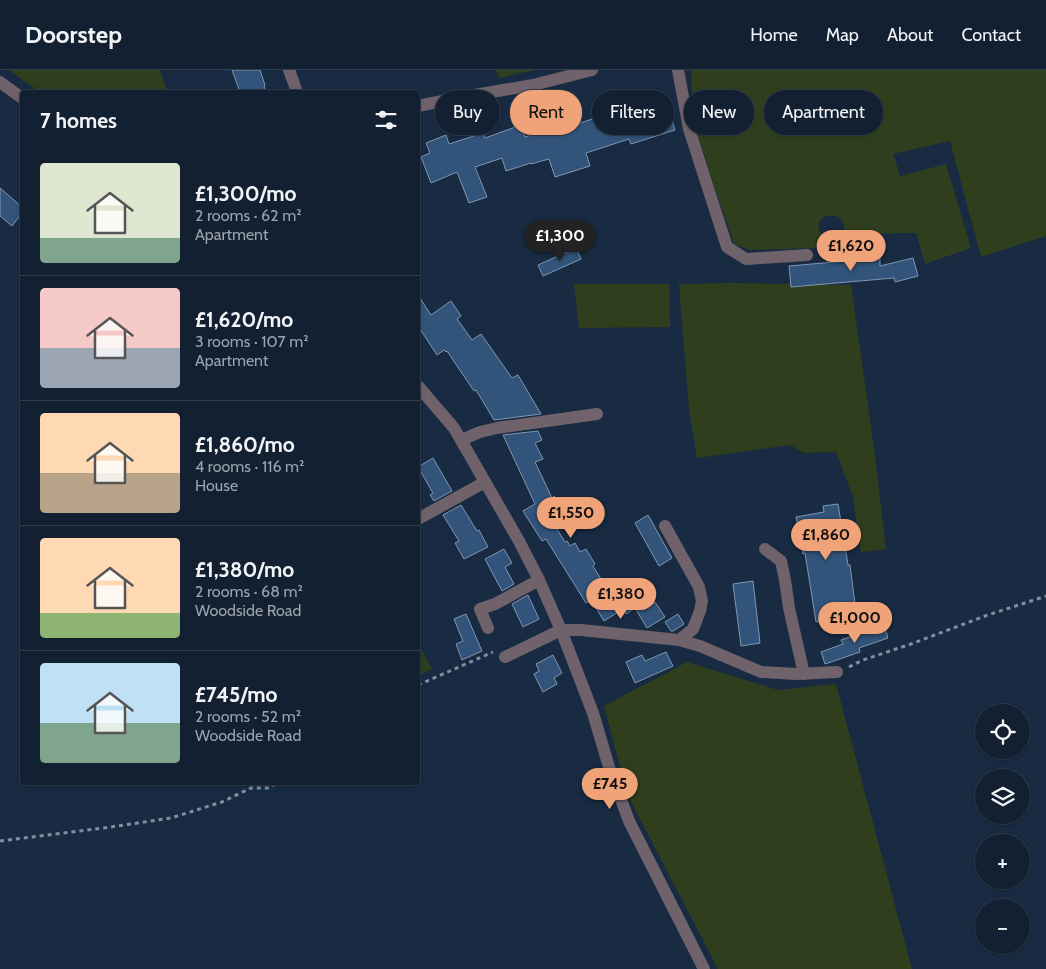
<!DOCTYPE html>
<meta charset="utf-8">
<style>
:root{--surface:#122032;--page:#1f2d3e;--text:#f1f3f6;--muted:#9ca3ac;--line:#313e4d;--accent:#f0a378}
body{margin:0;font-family:Cabin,sans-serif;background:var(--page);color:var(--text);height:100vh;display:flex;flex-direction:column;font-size:19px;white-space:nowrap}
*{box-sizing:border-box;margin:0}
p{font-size:16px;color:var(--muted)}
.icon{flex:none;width:28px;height:28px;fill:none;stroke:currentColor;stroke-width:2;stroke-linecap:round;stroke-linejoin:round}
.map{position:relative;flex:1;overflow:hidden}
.sheet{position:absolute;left:20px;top:20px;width:400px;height:695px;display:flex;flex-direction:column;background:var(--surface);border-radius:5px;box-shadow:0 1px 4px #0004,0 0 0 1px var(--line)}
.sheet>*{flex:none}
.hud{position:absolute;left:435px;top:20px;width:475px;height:45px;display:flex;gap:10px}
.buttons{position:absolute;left:975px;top:634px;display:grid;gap:10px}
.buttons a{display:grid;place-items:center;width:55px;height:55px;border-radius:50%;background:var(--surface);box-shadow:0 1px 4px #0004,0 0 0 1px var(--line);font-size:25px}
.price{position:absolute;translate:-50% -42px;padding:0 11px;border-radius:18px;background:var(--accent);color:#111;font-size:16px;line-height:32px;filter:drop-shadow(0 1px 2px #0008)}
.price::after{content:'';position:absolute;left:50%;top:30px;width:15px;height:11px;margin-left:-8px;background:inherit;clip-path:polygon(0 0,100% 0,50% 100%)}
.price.selected{background:#222;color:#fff}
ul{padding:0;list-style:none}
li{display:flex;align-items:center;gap:15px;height:125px;padding:0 20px}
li+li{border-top:1px solid var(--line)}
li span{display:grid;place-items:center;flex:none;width:140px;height:100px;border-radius:5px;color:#555}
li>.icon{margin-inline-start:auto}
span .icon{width:60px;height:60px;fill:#fffc;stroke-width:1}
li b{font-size:21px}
h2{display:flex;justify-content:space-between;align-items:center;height:60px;padding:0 20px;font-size:21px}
.tag{padding:0 18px;border-radius:22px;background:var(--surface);box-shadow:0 1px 4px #0004,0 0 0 1px var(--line);font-size:18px;line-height:45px}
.tag.selected{background:var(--accent);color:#111}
header{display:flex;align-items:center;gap:30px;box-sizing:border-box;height:70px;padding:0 25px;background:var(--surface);border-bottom:1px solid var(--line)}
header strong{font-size:24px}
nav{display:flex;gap:28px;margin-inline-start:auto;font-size:18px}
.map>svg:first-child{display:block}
.green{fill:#2f3f1e}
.building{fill:#32547b;stroke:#8096b2}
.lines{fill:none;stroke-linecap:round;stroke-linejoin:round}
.path{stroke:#7f8ea1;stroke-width:3;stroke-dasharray:4 4;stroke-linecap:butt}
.minor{stroke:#70626b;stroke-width:12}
</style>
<header>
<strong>Doorstep</strong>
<nav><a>Home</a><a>Map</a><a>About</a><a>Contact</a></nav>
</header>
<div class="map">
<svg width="1046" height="899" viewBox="0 0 1046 899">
<rect width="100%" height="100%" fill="#182b42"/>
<g class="green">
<polygon points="9,0 160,0 167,22 40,22"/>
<polygon points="496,0 535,0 499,8"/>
<path d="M691 0H1046V166L981 187 950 71 893 84 900 106 946 94 971 178 925 194 916 163 843 164C852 138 808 140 821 165L815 178 750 180 734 174 693 53Z"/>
<polygon points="730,213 851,215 874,378 886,479 861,482 853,427 836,382 804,383 790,375 697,388 689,339 679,214"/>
<polygon points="574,214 669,214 670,257 579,258"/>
<polygon points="418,573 432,599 418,606"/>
<polygon points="687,592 778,620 836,614 912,899 718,899 627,724 604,636"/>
</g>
<g class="building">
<polygon points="232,0 260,0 265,15 264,16 266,22 240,22"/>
<polygon points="666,32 675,60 631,74 629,69 586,83 590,96 555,107 549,89 531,94 531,93 506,101 502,88 475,97 487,127 469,133 457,102 431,113 421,87 430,83 426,73 446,65 449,74 483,63 485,68 521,55 525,67 546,60 548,64 598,47 600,52 614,47 615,49"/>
<polygon points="0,118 22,137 22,143 12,156 0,146"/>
<polygon points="576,178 581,189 543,206 538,195"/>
<polygon points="880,188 880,196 913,188 918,206 895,212 894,208 791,217 789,196"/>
<polygon points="418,225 431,245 451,231 461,246 457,249 472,270 481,264 512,308 518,305 541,344 494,350 476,320 474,321 447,281 446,282 444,280 437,285 418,256"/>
<polygon points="538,361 542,370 535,373 543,389 535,392 552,428 554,426 563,440 550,448 565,472 567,471 570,476 575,473 580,482 586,479 595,494 593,496 614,530 634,518 638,525 645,521 653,534 655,532 665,547 647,558 635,538 626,544 623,539 604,551 591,530 586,533 546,469 542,471 523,441 535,434 503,365"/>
<polygon points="433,388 452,421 434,431 430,425 433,423 418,397"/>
<polygon points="838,434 848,495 850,495 855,534 833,536 835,548 816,552 805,483 803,484 796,447 824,442 823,436"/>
<polygon points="461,435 477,461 479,460 488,477 464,489 455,473 459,471 443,445"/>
<polygon points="648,445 672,488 659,496 635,453"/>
<polygon points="504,479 512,493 505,497 514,514 502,521 485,489"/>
<polygon points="753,511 760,573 741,576 733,514"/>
<polygon points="528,525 539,549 523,557 512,534"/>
<polygon points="466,544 482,581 462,590 456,574 463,571 454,549"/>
<polygon points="678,544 684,554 673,561 671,561 665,552"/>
<polygon points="884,555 888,568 859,578 860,582 825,594 821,582 843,574 841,570"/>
<polygon points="666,582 673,596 635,613 626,592 642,585 645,591"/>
<polygon points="553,585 562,603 554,608 557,614 543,622 534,604 539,601 536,594"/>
</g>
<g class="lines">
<g class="path">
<polyline points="849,597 863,590 911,574 985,546 1046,526"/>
<polyline points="418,615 493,582"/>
<polyline points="0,771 104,758 171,748 222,732 251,718 269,718 279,712"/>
</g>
<g class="minor">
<polyline points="289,0 297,22"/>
<polyline points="678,0 689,59 727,177 746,189 807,185"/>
<polyline points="0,12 22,28"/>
<polyline points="418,36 457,28 533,15 592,0"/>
<polyline points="418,316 454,358 519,471 539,510 561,560 593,643 609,697 629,751 704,899"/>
<polyline points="461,370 480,362 497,358 597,344"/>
<polyline points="418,449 485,412"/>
<polyline points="665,456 699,517 702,531 700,541 693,559 679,570"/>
<polyline points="765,479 781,491 785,510 789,538 804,604"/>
<polyline points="488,558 480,539 495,534 539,510"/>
<polyline points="505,587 561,560 581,560 679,570 700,576 761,602 797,604 837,602"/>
</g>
</g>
</svg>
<div class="buttons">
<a><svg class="icon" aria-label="locate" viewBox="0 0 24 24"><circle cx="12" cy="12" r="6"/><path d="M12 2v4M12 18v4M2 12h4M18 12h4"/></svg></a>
<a><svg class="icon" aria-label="layers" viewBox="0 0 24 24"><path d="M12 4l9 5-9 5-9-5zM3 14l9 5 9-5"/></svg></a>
<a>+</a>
<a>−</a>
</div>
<b class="price selected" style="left:560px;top:192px">£1,300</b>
<b class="price" style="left:851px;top:202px">£1,620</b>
<b class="price" style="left:571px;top:469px">£1,550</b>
<b class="price" style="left:826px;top:491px">£1,860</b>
<b class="price" style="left:621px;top:550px">£1,380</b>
<b class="price" style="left:855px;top:574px">£1,000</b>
<b class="price" style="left:610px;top:740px">£745</b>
<div class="hud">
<a class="tag">Buy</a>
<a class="tag selected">Rent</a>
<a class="tag">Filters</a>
<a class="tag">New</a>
<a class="tag">Apartment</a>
</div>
<section class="sheet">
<h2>7 homes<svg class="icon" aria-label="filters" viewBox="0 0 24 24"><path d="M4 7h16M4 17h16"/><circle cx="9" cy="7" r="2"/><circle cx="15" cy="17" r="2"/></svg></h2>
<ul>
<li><span style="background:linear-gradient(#dfe7d0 75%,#7fa58c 0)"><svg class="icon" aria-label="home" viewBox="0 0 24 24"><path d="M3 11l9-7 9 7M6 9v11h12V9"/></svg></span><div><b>£1,300/mo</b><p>2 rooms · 62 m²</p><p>Apartment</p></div></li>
<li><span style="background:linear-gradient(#f6c9c9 60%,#9aa5b1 0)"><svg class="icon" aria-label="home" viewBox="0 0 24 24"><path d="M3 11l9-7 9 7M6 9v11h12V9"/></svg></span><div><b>£1,620/mo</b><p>3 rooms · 107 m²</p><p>Apartment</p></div></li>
<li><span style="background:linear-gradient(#ffd9b3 60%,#b9a48a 0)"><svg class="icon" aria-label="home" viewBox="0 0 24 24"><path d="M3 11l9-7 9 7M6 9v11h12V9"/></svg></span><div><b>£1,860/mo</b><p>4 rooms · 116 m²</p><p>House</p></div></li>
<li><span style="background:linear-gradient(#ffd9b3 75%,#8fb573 0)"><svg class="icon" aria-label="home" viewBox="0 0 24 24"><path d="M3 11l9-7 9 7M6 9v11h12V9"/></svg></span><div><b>£1,380/mo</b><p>2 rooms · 68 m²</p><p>Woodside Road</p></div></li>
<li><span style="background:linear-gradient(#bfe0f5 60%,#7fa58c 0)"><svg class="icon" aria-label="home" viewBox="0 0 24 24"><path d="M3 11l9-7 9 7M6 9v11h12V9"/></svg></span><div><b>£745/mo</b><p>2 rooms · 52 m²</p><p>Woodside Road</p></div></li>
</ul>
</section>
</div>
